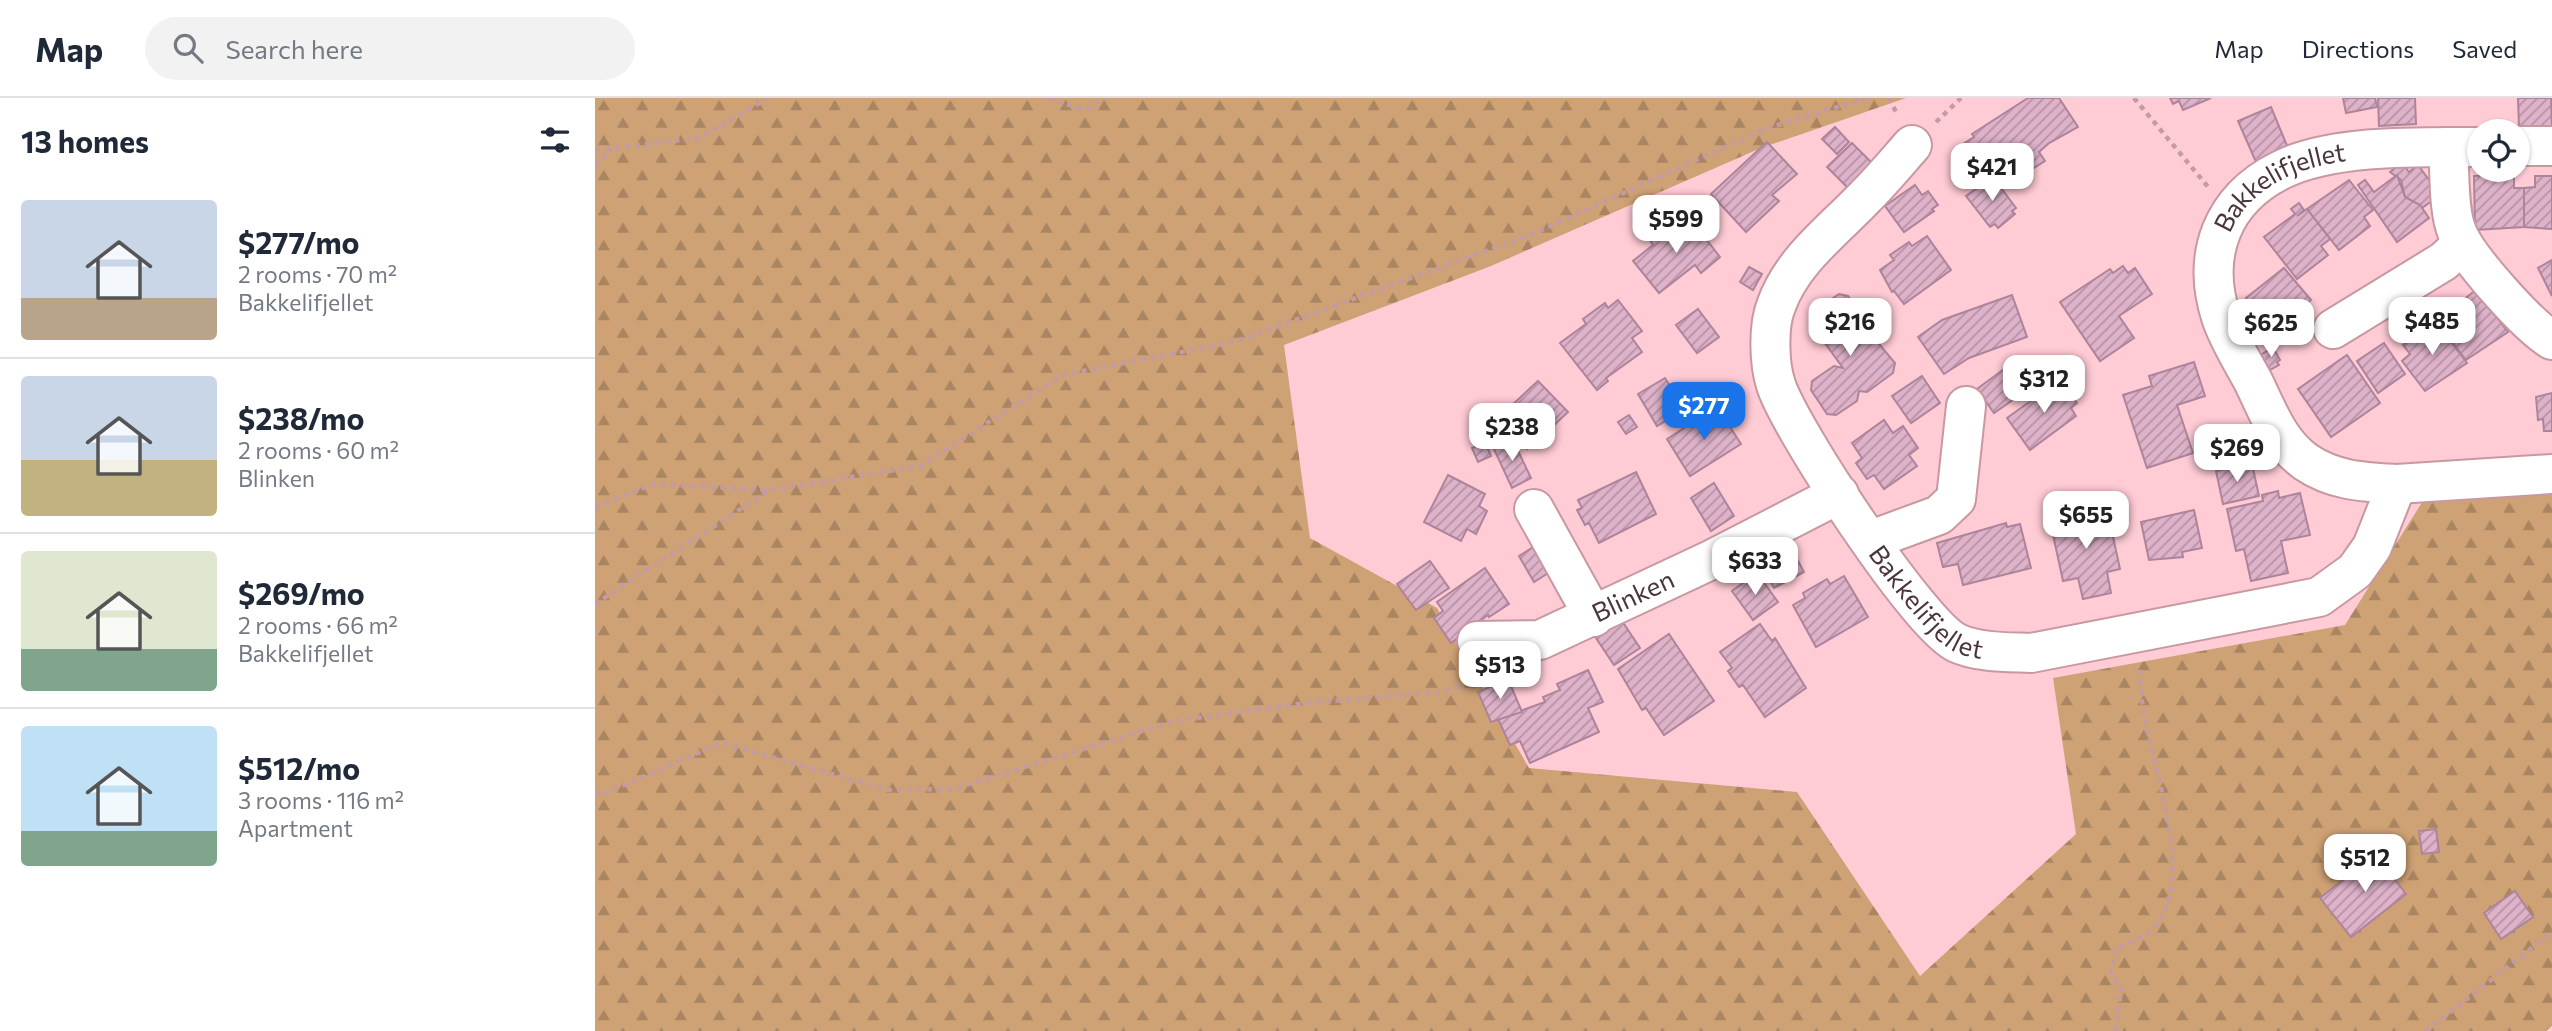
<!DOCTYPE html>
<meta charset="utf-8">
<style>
:root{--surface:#fff;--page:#f2f2f3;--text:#1f2937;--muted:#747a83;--line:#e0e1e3;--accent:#1a73e8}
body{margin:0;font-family:Commissioner,sans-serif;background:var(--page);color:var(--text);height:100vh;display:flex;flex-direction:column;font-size:26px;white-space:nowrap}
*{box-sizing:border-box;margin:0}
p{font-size:23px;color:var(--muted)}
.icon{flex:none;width:38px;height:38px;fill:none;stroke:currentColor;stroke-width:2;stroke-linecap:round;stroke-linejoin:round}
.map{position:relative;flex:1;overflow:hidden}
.details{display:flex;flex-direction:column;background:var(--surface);width:595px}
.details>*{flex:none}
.buttons{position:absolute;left:1872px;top:21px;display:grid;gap:14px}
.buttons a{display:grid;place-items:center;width:63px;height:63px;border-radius:50%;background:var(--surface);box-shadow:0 2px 5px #0004;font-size:35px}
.price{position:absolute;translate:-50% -60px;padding:0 16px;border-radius:14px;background:#fff;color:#222;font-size:23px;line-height:46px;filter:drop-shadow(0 2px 4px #0008)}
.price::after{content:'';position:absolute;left:50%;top:42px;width:21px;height:16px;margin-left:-10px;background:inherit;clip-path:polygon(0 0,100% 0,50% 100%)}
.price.current{background:var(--accent);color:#fff}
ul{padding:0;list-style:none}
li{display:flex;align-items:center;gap:21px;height:175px;padding:0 21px}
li+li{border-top:2px solid var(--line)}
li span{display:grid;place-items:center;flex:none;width:196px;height:140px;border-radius:7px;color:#555}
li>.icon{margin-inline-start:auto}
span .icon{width:84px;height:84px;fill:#fffc;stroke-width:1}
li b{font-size:30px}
h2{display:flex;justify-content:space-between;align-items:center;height:84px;padding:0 21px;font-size:30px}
header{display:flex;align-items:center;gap:42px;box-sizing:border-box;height:98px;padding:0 35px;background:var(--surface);border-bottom:2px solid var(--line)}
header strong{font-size:33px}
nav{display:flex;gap:38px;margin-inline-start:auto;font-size:24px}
.search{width:490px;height:63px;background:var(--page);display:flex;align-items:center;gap:18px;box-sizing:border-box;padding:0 24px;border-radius:38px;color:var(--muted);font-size:26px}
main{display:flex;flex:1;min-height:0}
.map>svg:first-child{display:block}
.forest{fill:url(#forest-firs)}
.building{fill:url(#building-hatch);stroke:#ae849a;stroke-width:2}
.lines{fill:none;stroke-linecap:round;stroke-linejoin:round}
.minor-casing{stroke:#c898a1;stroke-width:42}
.path{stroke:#c49ba3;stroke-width:4.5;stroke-dasharray:5 5;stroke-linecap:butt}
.minor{stroke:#fff;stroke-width:38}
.labels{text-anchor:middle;stroke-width:5;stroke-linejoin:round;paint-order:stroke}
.street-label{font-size:26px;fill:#4a363a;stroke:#fcfcfc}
</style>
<header>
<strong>Map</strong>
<div class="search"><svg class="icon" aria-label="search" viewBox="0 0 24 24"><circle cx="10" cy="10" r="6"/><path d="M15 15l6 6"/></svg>Search here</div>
<nav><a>Map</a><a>Directions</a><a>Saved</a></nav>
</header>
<main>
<section class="details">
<h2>13 homes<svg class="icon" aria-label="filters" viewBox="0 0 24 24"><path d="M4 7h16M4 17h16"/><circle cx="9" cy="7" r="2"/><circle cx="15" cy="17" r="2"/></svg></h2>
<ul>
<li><span style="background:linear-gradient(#c9d6e8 70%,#b9a48a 0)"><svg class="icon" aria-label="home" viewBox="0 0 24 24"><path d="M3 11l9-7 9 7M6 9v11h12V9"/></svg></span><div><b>$277/mo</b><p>2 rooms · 70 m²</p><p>Bakkelifjellet</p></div></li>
<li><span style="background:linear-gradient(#c9d6e8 60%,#c2b280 0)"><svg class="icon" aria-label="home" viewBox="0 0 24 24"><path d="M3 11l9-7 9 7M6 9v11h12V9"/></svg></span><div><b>$238/mo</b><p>2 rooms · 60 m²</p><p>Blinken</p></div></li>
<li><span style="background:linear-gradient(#dfe7d0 70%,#7fa58c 0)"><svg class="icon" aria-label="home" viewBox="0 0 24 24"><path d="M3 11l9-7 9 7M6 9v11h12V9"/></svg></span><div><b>$269/mo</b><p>2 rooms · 66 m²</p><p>Bakkelifjellet</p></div></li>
<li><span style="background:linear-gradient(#bfe0f5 75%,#7fa58c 0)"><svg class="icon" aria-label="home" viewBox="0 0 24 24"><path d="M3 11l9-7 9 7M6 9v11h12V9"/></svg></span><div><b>$512/mo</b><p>3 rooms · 116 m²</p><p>Apartment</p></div></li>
</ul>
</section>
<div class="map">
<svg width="1957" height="933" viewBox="0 0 1957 933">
<defs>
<pattern id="forest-firs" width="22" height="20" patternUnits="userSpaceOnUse" patternTransform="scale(1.75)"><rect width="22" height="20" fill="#cfa275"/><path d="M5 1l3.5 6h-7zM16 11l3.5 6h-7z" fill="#aa8561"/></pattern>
<pattern id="building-hatch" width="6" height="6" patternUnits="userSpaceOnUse" patternTransform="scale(1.75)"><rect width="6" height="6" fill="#deb2c9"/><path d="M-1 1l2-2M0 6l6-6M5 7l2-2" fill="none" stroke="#b692a4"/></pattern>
</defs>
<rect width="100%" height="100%" fill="#ffcbd5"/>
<polygon class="forest" points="0,0 1311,0 1166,50 896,168 689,247 715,440 842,510 934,670 1202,694 1325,878 1481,736 1458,580 1750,527 1831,398 1957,390 1957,928 1951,933 0,933"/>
<g class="building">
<polygon points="1433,0 1464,0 1483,29 1454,45 1444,54 1450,63 1410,88 1396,66 1380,76 1363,49 1379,39 1377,36"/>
<polygon points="1575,0 1616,0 1588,12 1584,3 1578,6"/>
<polygon points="1748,0 1780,0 1782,9 1751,15"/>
<polygon points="1783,0 1820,0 1821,26 1784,28"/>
<polygon points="1923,0 1956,0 1957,29 1924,30"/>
<polygon points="1676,9 1693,50 1661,64 1643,23"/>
<polygon points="1240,29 1254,44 1242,56 1227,41"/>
<polygon points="1172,44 1202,76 1177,97 1184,103 1151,134 1116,96"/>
<polygon points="1257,45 1280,68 1255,92 1232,69"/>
<polygon points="1807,65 1814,74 1823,67 1845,97 1827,110 1810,99 1806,82 1795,74"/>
<polygon points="1802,77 1810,99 1825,107 1834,120 1802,144 1763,87 1770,82 1779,94"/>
<polygon points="1879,78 1919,78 1919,90 1929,90 1929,129 1880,132"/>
<polygon points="1940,78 1957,78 1957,131 1929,129 1929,90 1940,89"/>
<polygon points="1398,79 1421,110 1417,113 1420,116 1403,130 1400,126 1395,129 1371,98"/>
<polygon points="1754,82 1778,112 1769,119 1775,128 1744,152 1712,111"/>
<polygon points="1320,87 1327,97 1333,93 1343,107 1337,111 1339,113 1309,134 1290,108"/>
<polygon points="1704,105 1709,112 1702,118 1712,111 1735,141 1726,148 1733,157 1702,181 1669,139 1700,116 1696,111"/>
<polygon points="1094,119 1125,159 1106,175 1100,167 1064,195 1038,163 1058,147 1055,142 1073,127 1077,132"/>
<polygon points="1332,138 1356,172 1309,206 1299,193 1297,194 1285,172 1299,162 1295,157 1314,144 1317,148"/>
<polygon points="1957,162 1957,198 1943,170"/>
<polygon points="1528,168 1533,175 1540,170 1557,196 1524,218 1539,240 1505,263 1465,204 1515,171 1518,175"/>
<polygon points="1154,169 1167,176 1158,192 1145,184"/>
<polygon points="1689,170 1716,202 1707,210 1714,219 1683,242 1651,200"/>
<polygon points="1881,192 1913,234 1871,262 1848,232 1857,225 1850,216"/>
<polygon points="1244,196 1253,198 1278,238 1285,239 1284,246 1300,265 1298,275 1272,294 1264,293 1262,303 1241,317 1232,316 1216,292 1217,283 1239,268 1248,270 1227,241 1230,232 1237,227 1228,215 1229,206"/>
<polygon points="1417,197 1432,239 1374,260 1349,276 1323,239 1347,222"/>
<polygon points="1023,202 1047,233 1037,240 1047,254 1011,280 1013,283 1002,292 965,245 991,226 988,221 1010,205 1013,210"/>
<polygon points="1103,211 1124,239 1102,255 1081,227"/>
<polygon points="1840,223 1872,265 1830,293 1807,263 1815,256 1808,247"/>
<polygon points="1789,245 1810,276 1783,295 1762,263"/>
<polygon points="1674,252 1676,255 1680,253 1685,262 1682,264 1684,267 1675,272 1665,257"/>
<polygon points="1752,257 1785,305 1736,339 1703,291"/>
<polygon points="1599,264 1610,298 1582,307 1598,355 1552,370 1528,297 1557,288 1554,278"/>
<polygon points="1408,272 1425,297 1399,315 1382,291"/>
<polygon points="1327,278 1345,305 1316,325 1297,298"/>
<polygon points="1070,280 1078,293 1082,291 1093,309 1062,328 1043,296"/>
<polygon points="1465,282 1482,305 1476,310 1481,318 1435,352 1412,320"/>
<polygon points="943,283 973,314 958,328 955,325 932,351 903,320"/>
<polygon points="1957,295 1957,333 1949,333 1948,321 1943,322 1941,299"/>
<polygon points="1122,309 1146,346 1095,378 1072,341"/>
<polygon points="1034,317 1042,329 1031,336 1023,324"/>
<polygon points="1289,322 1298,335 1308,328 1323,350 1314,357 1322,368 1289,391 1279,377 1272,381 1261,365 1267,360 1257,345"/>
<polygon points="917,340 936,380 917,390 898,349"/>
<polygon points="890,344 896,358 883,364 877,350"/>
<polygon points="1657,366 1664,398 1628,406 1621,373"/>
<polygon points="1041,374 1061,416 1004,445 994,425 990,427 982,412 987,410 983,402"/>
<polygon points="853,377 890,396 884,408 892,413 881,436 872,431 866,443 829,424"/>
<polygon points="1119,385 1139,418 1116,433 1096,400"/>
<polygon points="1683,393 1684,400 1705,395 1715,437 1686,443 1693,475 1656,483 1649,451 1641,453 1632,411 1668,403 1667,397"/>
<polygon points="1512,411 1525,471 1512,474 1516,495 1488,501 1483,480 1468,483 1455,423"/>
<polygon points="1599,412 1607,450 1587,454 1588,459 1554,462 1546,424"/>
<polygon points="1411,425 1412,429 1425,426 1436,470 1368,487 1363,466 1348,469 1342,445"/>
<polygon points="1193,444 1209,474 1179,490 1163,461"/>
<polygon points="943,446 958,472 939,484 924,458"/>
<polygon points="835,463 854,490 821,512 802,486"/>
<polygon points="890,470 914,506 894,519 893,517 856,545 839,520 848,513 842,504"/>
<polygon points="1162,475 1183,504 1158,522 1137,493"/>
<polygon points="1249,478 1273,519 1221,549 1198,507 1210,500 1208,495 1232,481 1235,486"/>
<polygon points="1027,523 1045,550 1019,567 1001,540"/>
<polygon points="1165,526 1177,543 1180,540 1211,590 1170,619 1148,587 1144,589 1133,573 1137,570 1125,554"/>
<polygon points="1074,536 1119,603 1069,637 1051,610 1047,612 1023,571"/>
<polygon points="993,572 1008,604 993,610 1004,634 935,665 925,643 915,647 903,621 950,604 948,599 965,592 962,586"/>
<polygon points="913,581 927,614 896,624 883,594"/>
<polygon points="1841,731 1844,754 1827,756 1824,733"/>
<polygon points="1789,750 1802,767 1794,774 1811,796 1756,839 1725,800"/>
<polygon points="1920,793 1938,819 1906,841 1889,815"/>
</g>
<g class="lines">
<defs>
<g id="minor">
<path id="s1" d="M1317 47C1302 64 1287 82 1271 98 1239 132 1197 162 1181 208 1173 228 1174 266 1181 287 1195 331 1324 527 1362 545 1384 555 1413 554 1436 555L1724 499 1760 473 1777 449 1802 386 1957 376"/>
<polyline points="1923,48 1957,48"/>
<path d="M1853 49C1855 73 1853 112 1862 134 1872 160 1933 228 1957 242"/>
<polyline points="1738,231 1849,163 1867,146"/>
<path id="s2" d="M1802 386C1768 384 1739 383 1711 364 1684 345 1673 314 1659 285 1648 264 1633 241 1626 219 1606 157 1627 101 1686 72 1737 46 1828 49 1885 49"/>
<polyline points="939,411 999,519"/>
<polyline points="1276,442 1344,417 1361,401 1371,308"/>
<path id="s3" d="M882 543 945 542 1118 461 1244 396"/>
</g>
</defs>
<use href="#minor" class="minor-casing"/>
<g class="path">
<polyline points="453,0 489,12 510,0"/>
<polyline points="1294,0 1303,18"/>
<polyline points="1539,0 1614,90"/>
<polyline points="1341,24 1366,0"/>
<polyline points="0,52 104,40 173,0"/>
<polyline points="0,67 17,51"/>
<polyline points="0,409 58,386 175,392 325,368 467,277 639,244 935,137 1170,31 1272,0"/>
<polyline points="0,506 175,392"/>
<polyline points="0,694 6,697 126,645 294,692 358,691 580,623 703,606 851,593 891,578"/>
<path d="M1521 933 1526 892 1516 875 1521 850C1538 844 1555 838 1565 821 1596 772 1559 673 1550 621 1546 603 1546 585 1544 567"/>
<polyline points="1831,933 1957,834"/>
</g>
<use href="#minor" class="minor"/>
</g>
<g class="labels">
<g class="street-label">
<text dy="9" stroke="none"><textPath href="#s2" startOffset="430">Bakkelifjellet</textPath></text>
<text dy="9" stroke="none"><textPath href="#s1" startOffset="560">Bakkelifjellet</textPath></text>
<text dy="9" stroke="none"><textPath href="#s3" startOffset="166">Blinken</textPath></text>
</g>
</g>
</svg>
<div class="buttons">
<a><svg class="icon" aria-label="locate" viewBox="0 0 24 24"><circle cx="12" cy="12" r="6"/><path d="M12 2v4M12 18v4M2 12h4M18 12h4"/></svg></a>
</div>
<b class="price" style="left:1397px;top:105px">$421</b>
<b class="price" style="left:1081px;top:157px">$599</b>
<b class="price" style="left:1837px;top:259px">$485</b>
<b class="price" style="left:1255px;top:260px">$216</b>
<b class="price" style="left:1676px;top:261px">$625</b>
<b class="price" style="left:1449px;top:317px">$312</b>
<b class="price current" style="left:1109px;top:344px">$277</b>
<b class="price" style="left:917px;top:365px">$238</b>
<b class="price" style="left:1642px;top:386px">$269</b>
<b class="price" style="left:1491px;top:453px">$655</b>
<b class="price" style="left:1160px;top:499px">$633</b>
<b class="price" style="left:905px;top:603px">$513</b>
<b class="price" style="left:1770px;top:796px">$512</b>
</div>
</main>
